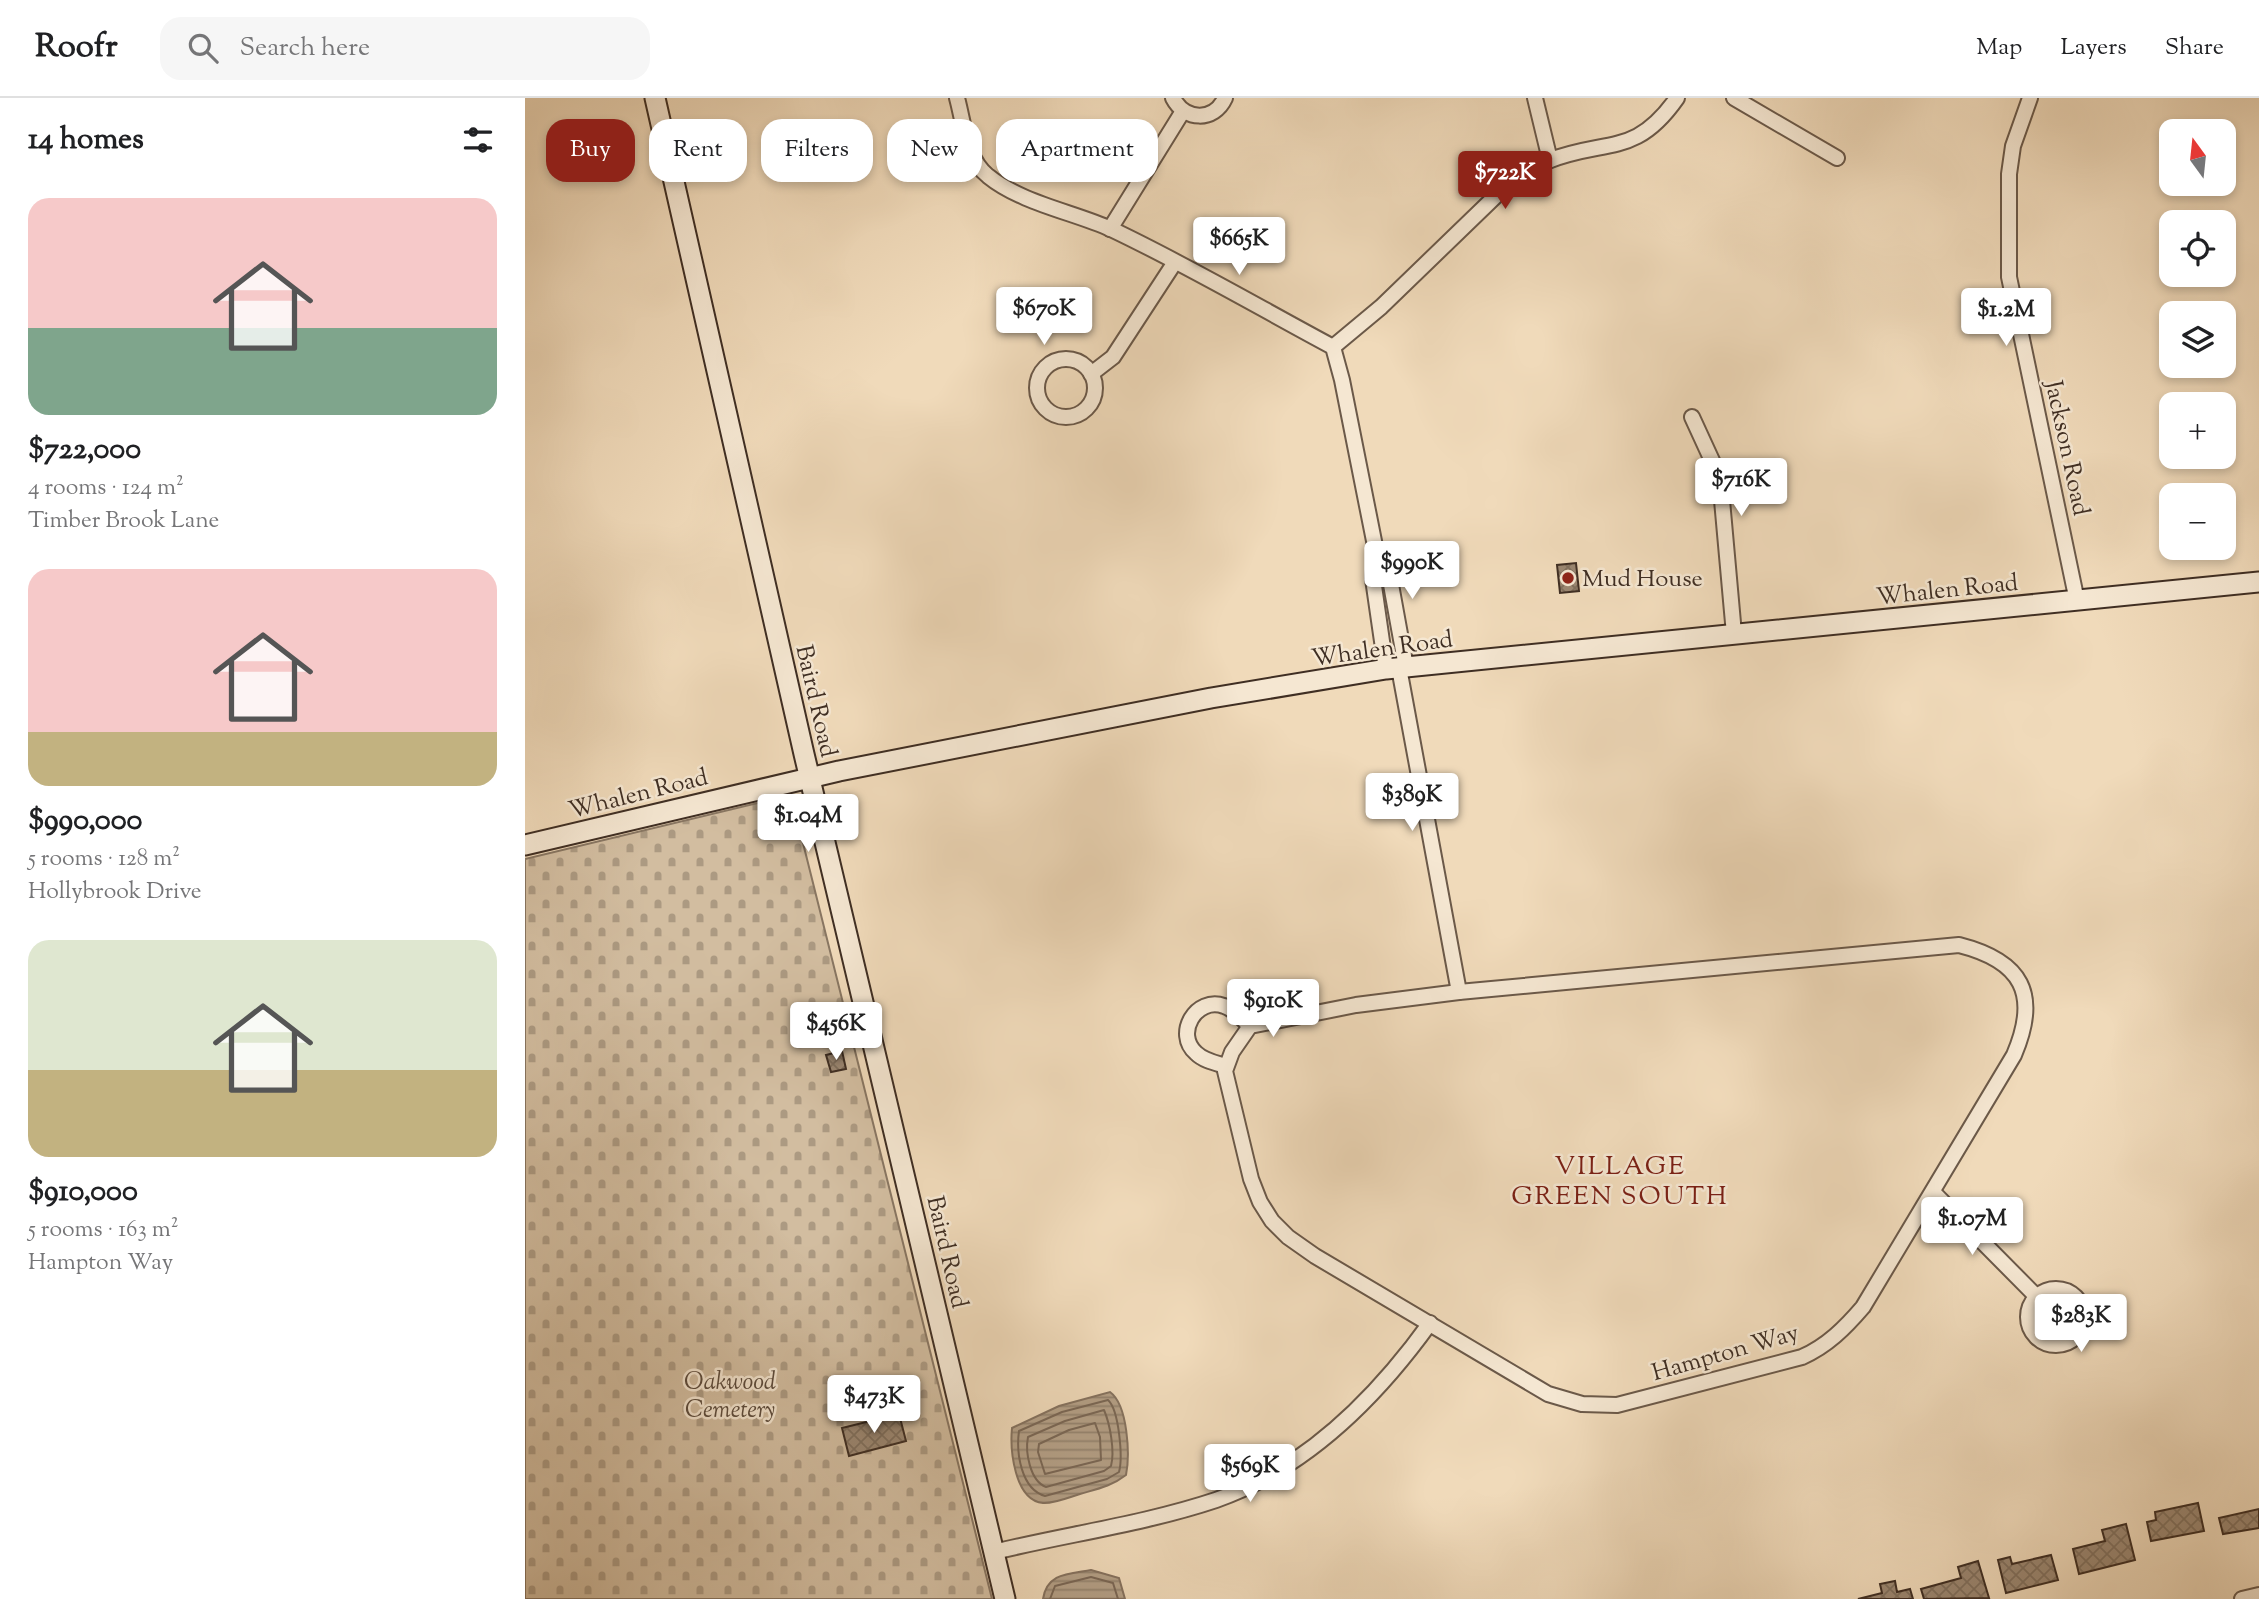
<!DOCTYPE html>
<meta charset="utf-8">
<style>
:root{--surface:#fff;--page:#f6f6f6;--text:#202124;--muted:#757577;--line:#e0e0e0;--accent:#8f2418}
body{margin:0;font-family:"Sorts Mill Goudy",serif;background:var(--page);color:var(--text);height:100vh;display:flex;flex-direction:column;font-size:26px;white-space:nowrap}
*{box-sizing:border-box;margin:0}
p{font-size:23px;color:var(--muted)}
.icon{flex:none;width:38px;height:38px;fill:none;stroke:currentColor;stroke-width:2;stroke-linecap:round;stroke-linejoin:round}
.map{position:relative;flex:1;overflow:hidden}
.drawer{display:flex;flex-direction:column;background:var(--surface);width:525px}
.drawer>*{flex:none}
.top-card{position:absolute;left:21px;top:21px;width:665px;height:63px;display:flex;gap:14px}
.needle{width:46px;rotate:345deg}
.tools{position:absolute;left:1634px;top:21px;display:grid;gap:14px}
.tools a{display:grid;place-items:center;width:77px;height:77px;border-radius:14px;background:var(--surface);box-shadow:0 4px 10px #0003;font-size:35px}
.price{position:absolute;translate:-50% -60px;padding:0 16px;border-radius:7px;background:#fff;color:#222;font-size:23px;line-height:46px;filter:drop-shadow(0 2px 4px #0008)}
.price::after{content:'';position:absolute;left:50%;top:42px;width:21px;height:16px;margin-left:-10px;background:inherit;clip-path:polygon(0 0,100% 0,50% 100%)}
.price.active{background:var(--accent);color:#fff}
ul{padding:0;list-style:none}
li{display:grid;align-content:center;gap:14px;height:371px;padding:0 28px}
li span{display:grid;place-items:center;height:217px;border-radius:21px;color:#555}
li>.icon{margin-inline-start:auto}
span .icon{width:126px;height:126px;fill:#fffc;stroke-width:1}
li b{font-size:30px}
h2{display:flex;justify-content:space-between;align-items:center;height:84px;padding:0 28px;font-size:30px}
.pill{padding:0 24px;border-radius:21px;background:var(--surface);box-shadow:0 4px 10px #0003;font-size:24px;line-height:63px}
.pill.active{background:var(--accent);color:#fff}
header{display:flex;align-items:center;gap:42px;box-sizing:border-box;height:98px;padding:0 35px;background:var(--surface);border-bottom:2px solid var(--line)}
header strong{font-size:33px}
nav{display:flex;gap:38px;margin-inline-start:auto;font-size:24px}
.search{width:490px;height:63px;background:var(--page);display:flex;align-items:center;gap:18px;box-sizing:border-box;padding:0 24px;border-radius:21px;color:var(--muted);font-size:26px}
main{display:flex;flex:1;min-height:0}
.map>svg:first-child{display:block}
.cemetery{fill:url(#cemetery-stones);stroke:#887662;stroke-width:2}
.water{fill:url(#water-rules);stroke:#85725f;stroke-width:2}
.lines{fill:none;stroke-linecap:round;stroke-linejoin:round}
.shore{stroke:#7a6755;stroke-width:2}
.building{fill:url(#building-cross-hatch);stroke:#3f2e23;stroke-width:2}
.street-casing{stroke:#6b5949;stroke-width:18}
.secondary-casing{stroke:#3f2e23;stroke-width:23}
.street{stroke:#f5e7d2;stroke-width:14}
.secondary{stroke:#f5e7d2;stroke-width:19}
.poi-dot{fill:#8f2418;stroke:#f5e7d2;stroke-width:2.5}
.labels{text-anchor:middle;stroke-width:5;stroke-linejoin:round;paint-order:stroke}
.street-label{font-size:24px;fill:#3f2e23;stroke:#f5e7d2}
.poi-label{font-size:24px;fill:#3f2e23;stroke:#f5e7d2;text-anchor:start}
.park-label{font-size:24px;font-style:italic;fill:#5c4b3c;stroke:#f5e7d2}
.neighbourhood-label{font-size:26px;letter-spacing:2px;fill:#7a1f14;stroke:#f5e7d2}
</style>
<header>
<strong>Roofr</strong>
<div class="search"><svg class="icon" aria-label="search" viewBox="0 0 24 24"><circle cx="10" cy="10" r="6"/><path d="M15 15l6 6"/></svg>Search here</div>
<nav><a>Map</a><a>Layers</a><a>Share</a></nav>
</header>
<main>
<section class="drawer">
<h2>14 homes<svg class="icon" aria-label="filters" viewBox="0 0 24 24"><path d="M4 7h16M4 17h16"/><circle cx="9" cy="7" r="2"/><circle cx="15" cy="17" r="2"/></svg></h2>
<ul>
<li><span style="background:linear-gradient(#f6c9c9 60%,#7fa58c 0)"><svg class="icon" aria-label="home" viewBox="0 0 24 24"><path d="M3 11l9-7 9 7M6 9v11h12V9"/></svg></span><div><b>$722,000</b><p>4 rooms · 124 m²</p><p>Timber Brook Lane</p></div></li>
<li><span style="background:linear-gradient(#f6c9c9 75%,#c2b280 0)"><svg class="icon" aria-label="home" viewBox="0 0 24 24"><path d="M3 11l9-7 9 7M6 9v11h12V9"/></svg></span><div><b>$990,000</b><p>5 rooms · 128 m²</p><p>Hollybrook Drive</p></div></li>
<li><span style="background:linear-gradient(#dfe7d0 60%,#c2b280 0)"><svg class="icon" aria-label="home" viewBox="0 0 24 24"><path d="M3 11l9-7 9 7M6 9v11h12V9"/></svg></span><div><b>$910,000</b><p>5 rooms · 163 m²</p><p>Hampton Way</p></div></li>
</ul>
</section>
<div class="map">
<svg width="1734" height="1501" viewBox="0 0 1734 1501">
<defs>
<pattern id="cemetery-stones" width="16" height="16" patternUnits="userSpaceOnUse" patternTransform="scale(1.75)"><rect width="16" height="16" fill="#d2bda0"/><path d="M2 7V4a2 2 0 0 1 4 0v3zM10 15v-3a2 2 0 0 1 4 0v3z" fill="#ac9a82"/></pattern>
<pattern id="water-rules" width="6" height="5" patternUnits="userSpaceOnUse" patternTransform="scale(1.75)"><rect width="6" height="5" fill="#b4a087"/><path d="M0 2.5h6" fill="none" stroke="#94836e"/></pattern>
<pattern id="building-cross-hatch" width="8" height="8" patternUnits="userSpaceOnUse" patternTransform="scale(1.75)"><rect width="8" height="8" fill="#9b8772"/><path d="M0 0l8 8M0 8l8-8" fill="none" stroke="#806f5d"/></pattern>
</defs>
<rect width="100%" height="100%" fill="#f0daba"/>
<filter id="stains"><feTurbulence type="fractalNoise" baseFrequency=".00286" numOctaves="4"/><feColorMatrix values="0 0 0 0 .2 0 0 0 0 .09 0 0 0 0 .02 0 0 0 .5 -.17"/></filter>
<radialGradient id="worn" r=".72"><stop offset=".6" stop-color="#630" stop-opacity="0"/><stop offset="1" stop-color="#630" stop-opacity=".3"/></radialGradient>
<polygon class="cemetery" points="266,697 467,1501 0,1501 0,761"/>
<g class="water">
<path d="M585 1294C603 1307 605 1357 601 1377 587 1388 572 1391 555 1396 545 1399 528 1406 518 1405 489 1402 485 1351 487 1330L534 1308Z"/>
<path d="M566 1472 594 1480 600 1501H518C522 1475 543 1476 566 1472Z"/>
</g>
<g class="lines">
<g class="shore">
<path d="M583 1302C594 1312 598 1359 594 1374L582 1381 520 1398C496 1391 491 1355 494 1333L537 1314Z"/>
<path d="M579 1312C585 1326 590 1353 586 1368L579 1373 521 1389C505 1383 500 1354 503 1339L540 1323Z"/>
<polygon points="570,1325 575,1339 576,1362 520,1376 513,1354 514,1346 544,1332"/>
<polyline points="525,1501 530,1488 566,1479 588,1485 593,1501"/>
</g>
</g>
<g class="building">
<polygon points="1051,465 1054,493 1035,495 1032,467"/>
<polygon points="317,953 321,971 306,974 301,957"/>
<polygon points="374,1316 381,1343 324,1358 317,1330"/>
<polygon points="1673,1405 1679,1433 1626,1443 1622,1424 1631,1422 1630,1414"/>
<polygon points="1734,1411 1734,1430 1698,1436 1694,1420"/>
<polygon points="1601,1426 1610,1462 1554,1476 1548,1451 1580,1443 1577,1432"/>
<polygon points="1526,1457 1533,1482 1481,1495 1473,1462 1485,1459 1487,1466"/>
<polygon points="1453,1463 1464,1500 1399,1501 1396,1491 1436,1480 1433,1469"/>
<polygon points="1370,1483 1372,1494 1385,1491 1388,1501 1333,1501 1357,1495 1355,1486"/>
</g>
<g class="lines">
<defs>
<g id="street">
<path d="M432 0C439 25 441 61 463 78 496 105 548 114 586 131 662 167 735 210 808 249L817 282 851 453 865 481 881 569"/>
<path d="M648 0C660 23 689 24 700 0"/>
<polyline points="1010,0 1025,62"/>
<polyline points="1209,0 1312,60"/>
<polyline points="1505,0 1488,48 1484,76 1484,179 1552,503"/>
<polyline points="585,131 658,13"/>
<path d="M808 249 856 209 977 92C991 80 1006 70 1023 63 1081 40 1110 60 1152 0"/>
<circle cx="541" cy="290" r="29"/>
<polyline points="566,276 588,259 650,164"/>
<polyline points="1167,319 1195,380 1209,536"/>
<polyline points="851,453 848,481 861,571"/>
<polyline points="874,570 934,894"/>
<path d="M1434 847C1497 863 1515 896 1489 957L1338 1209C1320 1230 1302 1248 1277 1259L1092 1307 1057 1306 1023 1296 790 1158 763 1139 747 1123 735 1104 726 1081 700 973 707 954 725 928 831 907 934 894Z"/>
<path d="M701 968C691 965 679 963 671 955 649 936 671 898 699 908 709 911 717 921 725 928"/>
<polyline points="1408,1094 1512,1199"/>
<circle cx="1531" cy="1219" r="28"/>
<path d="M469 1454C543 1436 619 1426 691 1402 780 1371 851 1300 905 1225"/>
<polyline points="1717,1501 1734,1497"/>
</g>
<g id="secondary">
<polyline points="130,0 279,656 480,1501"/>
<polyline points="0,747 314,673 686,600 861,571 1734,484"/>
</g>
</defs>
<use href="#street" class="street-casing"/>
<use href="#secondary" class="secondary-casing"/>
<use href="#street" class="street"/>
<use href="#secondary" class="secondary"/>
</g>
<circle class="poi-dot" cx="1043" cy="480" r="7"/>
<g class="labels">
<g class="street-label">
<text transform="translate(1543 350) rotate(78)" y="8">Jackson Road</text>
<text transform="translate(1422 491) rotate(-6)" y="8">Whalen Road</text>
<text transform="translate(857 550) rotate(-8)" y="8">Whalen Road</text>
<text transform="translate(292 603) rotate(77)" y="8">Baird Road</text>
<text transform="translate(113 695) rotate(-14)" y="8">Whalen Road</text>
<text transform="translate(423 1154) rotate(77)" y="8">Baird Road</text>
<text transform="translate(1200 1254) rotate(-16)" y="8">Hampton Way</text>
</g>
<g class="poi-label">
<text x="1057" y="488">Mud House</text>
</g>
<g class="park-label">
<text x="205" y="1291">Oakwood<tspan x="205" dy="28">Cemetery</tspan></text>
</g>
<g class="neighbourhood-label">
<text x="1095" y="1076">VILLAGE<tspan x="1095" dy="30">GREEN SOUTH</tspan></text>
</g>
</g>
<rect width="100%" height="100%" filter="url(#stains)"/>
<rect width="100%" height="100%" fill="url(#worn)"/>
</svg>
<div class="tools">
<a><svg class="needle" viewBox="-14 -14 28 28"><path d="M0-13l5 13h-10z" fill="#e53935"/><path d="M0 13l5-13h-10z" fill="#757577"/></svg></a>
<a><svg class="icon" aria-label="locate" viewBox="0 0 24 24"><circle cx="12" cy="12" r="6"/><path d="M12 2v4M12 18v4M2 12h4M18 12h4"/></svg></a>
<a><svg class="icon" aria-label="layers" viewBox="0 0 24 24"><path d="M12 4l9 5-9 5-9-5zM3 14l9 5 9-5"/></svg></a>
<a>+</a>
<a>−</a>
</div>
<b class="price active" style="left:980px;top:113px">$722K</b>
<b class="price" style="left:714px;top:179px">$665K</b>
<b class="price" style="left:519px;top:249px">$670K</b>
<b class="price" style="left:1481px;top:250px">$1.2M</b>
<b class="price" style="left:1216px;top:420px">$716K</b>
<b class="price" style="left:887px;top:503px">$990K</b>
<b class="price" style="left:887px;top:735px">$389K</b>
<b class="price" style="left:283px;top:756px">$1.04M</b>
<b class="price" style="left:748px;top:941px">$910K</b>
<b class="price" style="left:311px;top:964px">$456K</b>
<b class="price" style="left:1447px;top:1159px">$1.07M</b>
<b class="price" style="left:1556px;top:1256px">$283K</b>
<b class="price" style="left:349px;top:1337px">$473K</b>
<b class="price" style="left:725px;top:1406px">$569K</b>
<div class="top-card">
<a class="pill active">Buy</a>
<a class="pill">Rent</a>
<a class="pill">Filters</a>
<a class="pill">New</a>
<a class="pill">Apartment</a>
</div>
</div>
</main>
